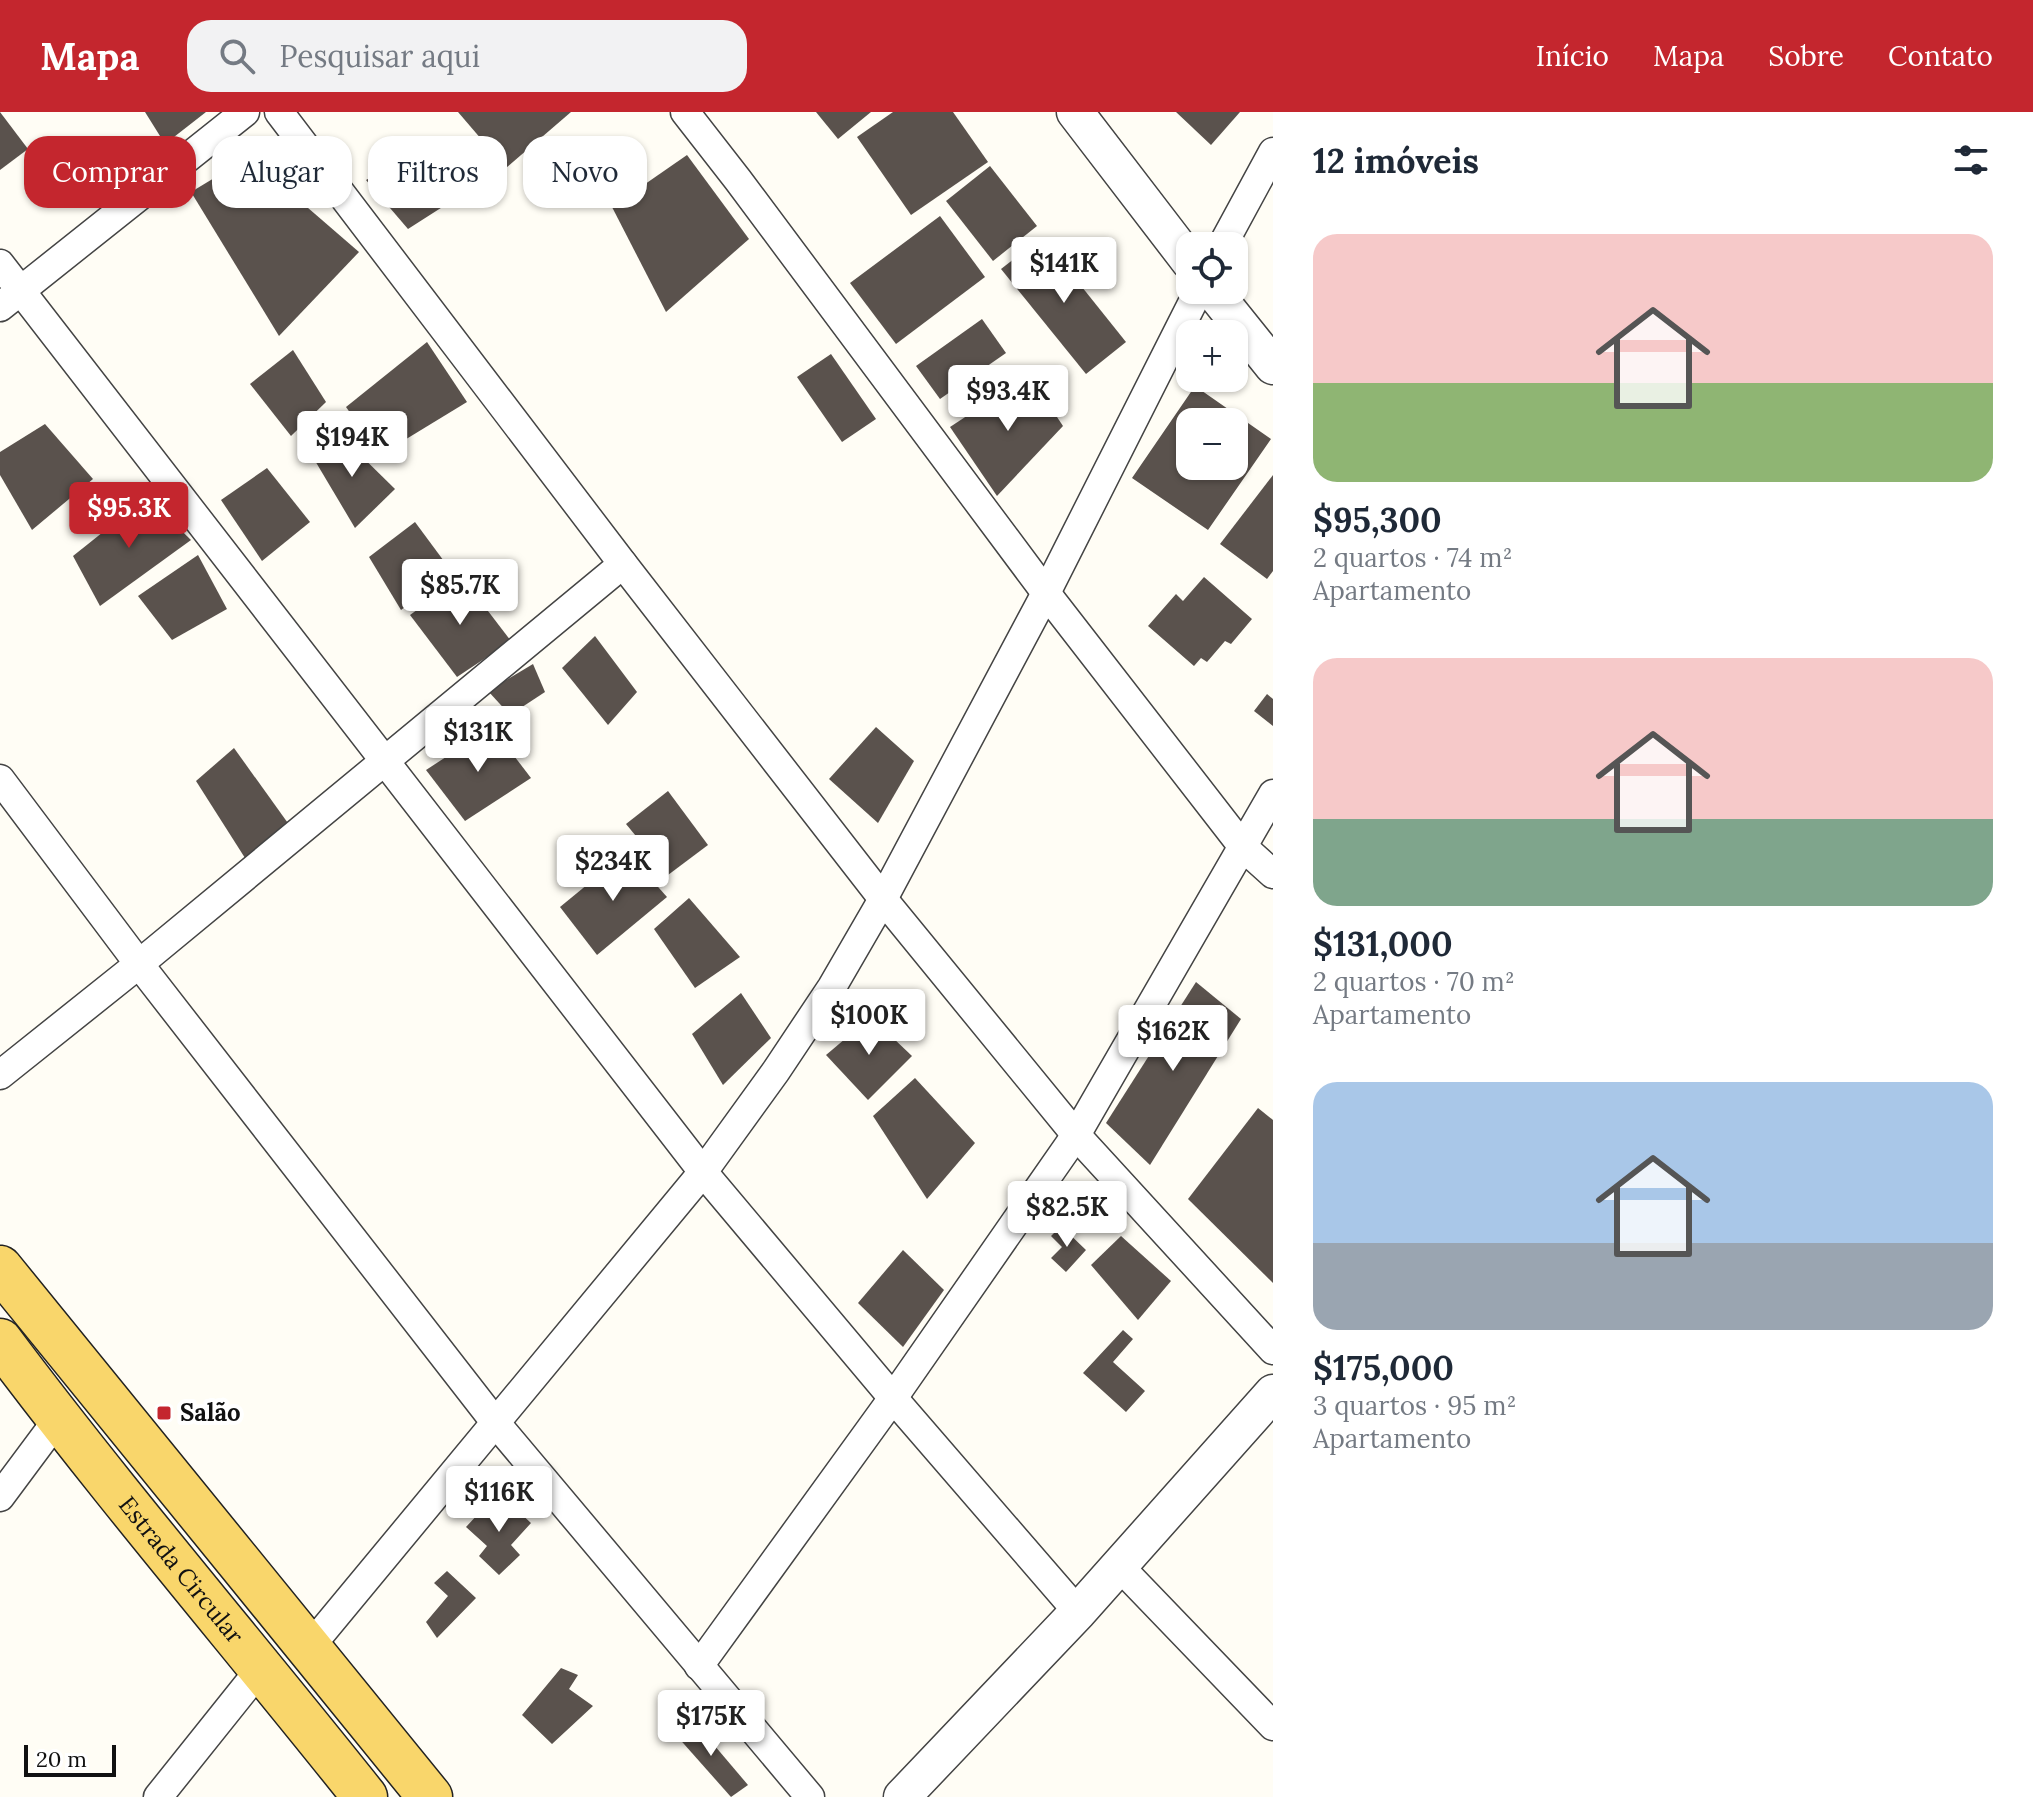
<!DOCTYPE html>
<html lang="pt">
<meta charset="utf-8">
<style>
:root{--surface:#fff;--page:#f2f2f3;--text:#1f2937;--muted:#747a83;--accent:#c4262e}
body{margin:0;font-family:Lora,serif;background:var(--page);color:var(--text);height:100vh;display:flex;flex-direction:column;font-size:30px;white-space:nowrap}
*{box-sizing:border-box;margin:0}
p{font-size:26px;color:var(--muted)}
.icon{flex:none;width:44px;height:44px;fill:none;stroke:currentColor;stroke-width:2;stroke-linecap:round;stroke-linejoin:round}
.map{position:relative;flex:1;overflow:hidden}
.drawer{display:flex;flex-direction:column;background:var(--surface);width:760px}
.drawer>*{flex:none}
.top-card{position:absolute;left:24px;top:24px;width:760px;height:72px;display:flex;gap:16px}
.fabs{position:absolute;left:1176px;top:120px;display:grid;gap:16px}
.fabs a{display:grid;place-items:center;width:72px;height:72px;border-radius:16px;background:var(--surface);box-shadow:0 2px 6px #0004;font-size:40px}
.scale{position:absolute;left:24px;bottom:20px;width:92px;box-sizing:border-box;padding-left:8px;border:4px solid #111;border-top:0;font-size:22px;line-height:28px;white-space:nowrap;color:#111;-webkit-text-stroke:6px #fff;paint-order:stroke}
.price{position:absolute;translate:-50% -68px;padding:0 18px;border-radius:8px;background:#fff;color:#222;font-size:26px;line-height:52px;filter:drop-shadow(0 2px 4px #0008)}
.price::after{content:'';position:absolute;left:50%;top:48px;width:24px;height:18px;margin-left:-12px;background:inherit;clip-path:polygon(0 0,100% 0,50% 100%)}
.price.active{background:var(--accent);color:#fff}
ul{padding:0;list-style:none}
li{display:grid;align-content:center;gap:16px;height:424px;padding:0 40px}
li span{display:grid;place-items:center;height:248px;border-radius:24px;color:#555}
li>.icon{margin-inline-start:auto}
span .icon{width:144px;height:144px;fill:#fffc;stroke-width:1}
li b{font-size:34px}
h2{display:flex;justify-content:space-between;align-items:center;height:96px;padding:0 40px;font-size:34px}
.pill{padding:0 28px;border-radius:24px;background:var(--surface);box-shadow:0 2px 6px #0004;font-size:28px;line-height:72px}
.pill.active{background:var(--accent);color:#fff}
header{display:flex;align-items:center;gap:48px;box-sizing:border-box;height:112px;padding:0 40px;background:var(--accent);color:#fff}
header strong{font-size:38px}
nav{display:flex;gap:44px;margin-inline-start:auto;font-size:28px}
.search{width:560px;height:72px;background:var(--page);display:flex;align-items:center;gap:20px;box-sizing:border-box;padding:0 28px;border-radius:24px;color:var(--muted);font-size:30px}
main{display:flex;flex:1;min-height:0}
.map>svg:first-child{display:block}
.building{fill:#5a524d;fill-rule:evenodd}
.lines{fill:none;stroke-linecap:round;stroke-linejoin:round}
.minor-casing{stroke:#444;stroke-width:31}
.tertiary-casing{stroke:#444;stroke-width:39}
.primary-casing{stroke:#222;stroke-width:47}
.minor{stroke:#fff;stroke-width:28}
.tertiary{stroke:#fff;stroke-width:36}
.primary{stroke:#f9d66b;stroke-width:44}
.poi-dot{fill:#c4262e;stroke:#fff;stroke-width:3}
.labels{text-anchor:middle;stroke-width:8;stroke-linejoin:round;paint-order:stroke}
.poi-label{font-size:24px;font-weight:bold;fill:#111;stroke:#fff;text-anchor:start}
.street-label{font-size:24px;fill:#111;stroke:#fff}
</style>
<header>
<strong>Mapa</strong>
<div class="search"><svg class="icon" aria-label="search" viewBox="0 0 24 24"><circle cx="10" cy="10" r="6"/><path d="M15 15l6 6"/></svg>Pesquisar aqui</div>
<nav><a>Início</a><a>Mapa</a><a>Sobre</a><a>Contato</a></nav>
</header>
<main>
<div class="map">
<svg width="1273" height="1685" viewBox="0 0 1273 1685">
<rect width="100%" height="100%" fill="#fffdf5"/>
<g class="building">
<polygon points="0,0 28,37 0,58"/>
<polygon points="145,0 206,0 165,32"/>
<polygon points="458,0 571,0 506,56"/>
<polygon points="816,0 871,0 838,27"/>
<polygon points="893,0 953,0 988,50 911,103 857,25"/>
<polygon points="1176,0 1240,0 1211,33"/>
<polygon points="434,30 469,78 408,117 366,68"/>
<polygon points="687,43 749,127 666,200 612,95"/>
<polygon points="249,45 359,140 279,224 191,80"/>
<polygon points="990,54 1037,114 993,149 946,89"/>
<polygon points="940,104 985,165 896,232 850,171"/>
<polygon points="1042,125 1126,230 1086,262 1001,157"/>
<polygon points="982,207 1006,241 940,287 916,254"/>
<polygon points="427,230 467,290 380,343 346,295"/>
<polygon points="293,238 326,290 291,324 250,272"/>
<polygon points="831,242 876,307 842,330 797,265"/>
<polygon points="1029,263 1063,314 997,384 950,315"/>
<path d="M1195 274 1271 327 1208 418 1132 366ZM1190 310H1234V354H1190Z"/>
<polygon points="45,312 93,367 32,418 0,363 0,340"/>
<polygon points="339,322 395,377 355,416 311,342"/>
<polygon points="267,356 310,410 262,449 221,388"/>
<polygon points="1273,363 1273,459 1267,467 1220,432"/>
<polygon points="147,385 191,428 100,494 73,444"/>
<polygon points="415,410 452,460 401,498 369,445"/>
<polygon points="198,443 227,497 172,528 138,484"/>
<polygon points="462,465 511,529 457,565 410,503"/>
<polygon points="1204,465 1252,507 1231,532 1225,529 1207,550 1201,546 1194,554 1148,514 1176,482 1183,489"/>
<polygon points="595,524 637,580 608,613 562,556"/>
<polygon points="533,552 545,580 510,603 488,579"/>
<polygon points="1267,582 1273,587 1273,614 1254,599"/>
<polygon points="492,615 531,666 465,709 426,658"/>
<polygon points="876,615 914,649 878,711 829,667"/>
<polygon points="234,636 290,714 245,746 196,669"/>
<polygon points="668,679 708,733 668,763 626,712"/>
<polygon points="627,740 667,785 597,843 560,795"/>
<polygon points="689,786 740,845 695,876 654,817"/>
<polygon points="1196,870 1241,907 1150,1053 1106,1011"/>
<polygon points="741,881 771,926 723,973 692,922"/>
<polygon points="871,905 912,944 868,988 826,943"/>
<polygon points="915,966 975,1031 927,1087 873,1004"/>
<polygon points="1258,996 1273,1008 1273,1171 1188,1087"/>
<polygon points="1061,1114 1086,1138 1066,1160 1051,1146 1062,1135 1051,1124"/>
<polygon points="1121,1124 1171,1169 1138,1208 1091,1153"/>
<polygon points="903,1138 944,1178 903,1235 858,1191"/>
<polygon points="1123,1218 1133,1227 1113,1250 1145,1279 1126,1300 1083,1261"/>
<polygon points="502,1384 531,1411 511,1433 520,1443 499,1463 479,1444 487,1434 466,1415 479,1401 483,1405"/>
<polygon points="447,1459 476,1486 437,1526 426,1510 448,1484 434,1471"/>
<polygon points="561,1556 578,1563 569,1577 593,1594 552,1632 522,1603"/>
<polygon points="692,1607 748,1673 731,1685 676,1623"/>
</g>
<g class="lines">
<defs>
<g id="minor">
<polyline points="279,0 623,452 883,787 1076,1023 1273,1238"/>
<polyline points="685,0 738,68 1046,481 1243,735 1273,762"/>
<polyline points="1222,134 1273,40"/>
<polyline points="0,152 703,1060 893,1286 1078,1500"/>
<polyline points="0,195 245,0"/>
<polyline points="0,667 139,852 495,1310 810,1685"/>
<polyline points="0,963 139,852 623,452"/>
<polyline points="0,1385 58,1307"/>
<polyline points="1119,1454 1273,1614"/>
<polyline points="308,1537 703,1060 776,959 832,875 883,787 1046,481 1199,178"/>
<polyline points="699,1554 893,1286 1076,1023 1273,682"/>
<polyline points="158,1685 262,1555"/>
</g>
<g id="tertiary">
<polyline points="1075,0 1190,150"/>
<polyline points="1212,178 1273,254"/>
<polyline points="902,1685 1078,1500 1273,1281"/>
</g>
<g id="primary">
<polyline points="0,1156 430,1685"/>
<path id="s1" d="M0 1229C117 1385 244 1533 365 1685"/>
</g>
</defs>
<use href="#minor" class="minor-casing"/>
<use href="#tertiary" class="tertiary-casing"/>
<use href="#primary" class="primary-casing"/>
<use href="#minor" class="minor"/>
<use href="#tertiary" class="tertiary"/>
<use href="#primary" class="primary"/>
</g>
<rect class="poi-dot" x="156" y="1293" width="16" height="16" rx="4"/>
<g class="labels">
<g class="poi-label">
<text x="180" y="1309">Salão</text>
</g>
<g class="street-label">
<text dy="8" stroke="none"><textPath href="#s1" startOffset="292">Estrada Circular</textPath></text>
</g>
</g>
</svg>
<div class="fabs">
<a><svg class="icon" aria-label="locate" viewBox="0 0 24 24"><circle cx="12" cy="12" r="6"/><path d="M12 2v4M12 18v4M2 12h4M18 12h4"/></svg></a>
<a>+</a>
<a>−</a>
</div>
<div class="scale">20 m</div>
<b class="price" style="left:1064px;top:193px">$141K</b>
<b class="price" style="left:1008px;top:321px">$93.4K</b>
<b class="price" style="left:352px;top:367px">$194K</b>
<b class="price active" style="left:129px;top:438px">$95.3K</b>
<b class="price" style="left:460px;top:515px">$85.7K</b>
<b class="price" style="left:478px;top:662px">$131K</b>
<b class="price" style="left:613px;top:791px">$234K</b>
<b class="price" style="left:869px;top:945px">$100K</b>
<b class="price" style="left:1173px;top:961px">$162K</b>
<b class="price" style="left:1067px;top:1137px">$82.5K</b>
<b class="price" style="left:499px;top:1422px">$116K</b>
<b class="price" style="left:711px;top:1646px">$175K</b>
<div class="top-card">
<a class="pill active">Comprar</a>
<a class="pill">Alugar</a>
<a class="pill">Filtros</a>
<a class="pill">Novo</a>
</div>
</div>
<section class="drawer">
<h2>12 imóveis<svg class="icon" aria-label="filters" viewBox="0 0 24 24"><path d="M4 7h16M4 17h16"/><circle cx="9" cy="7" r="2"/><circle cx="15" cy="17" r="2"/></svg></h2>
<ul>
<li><span style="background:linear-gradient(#f6c9c9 60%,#8fb573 0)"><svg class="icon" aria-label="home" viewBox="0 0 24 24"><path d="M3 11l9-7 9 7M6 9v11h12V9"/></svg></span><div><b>$95,300</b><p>2 quartos · 74 m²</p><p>Apartamento</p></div></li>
<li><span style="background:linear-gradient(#f6c9c9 65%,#7fa58c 0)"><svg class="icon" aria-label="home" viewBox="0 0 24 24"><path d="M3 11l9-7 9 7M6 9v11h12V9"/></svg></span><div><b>$131,000</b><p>2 quartos · 70 m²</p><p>Apartamento</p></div></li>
<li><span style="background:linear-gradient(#a9c7e8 65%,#9aa5b1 0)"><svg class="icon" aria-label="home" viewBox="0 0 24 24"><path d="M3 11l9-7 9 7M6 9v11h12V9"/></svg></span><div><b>$175,000</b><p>3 quartos · 95 m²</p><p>Apartamento</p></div></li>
</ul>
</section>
</main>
